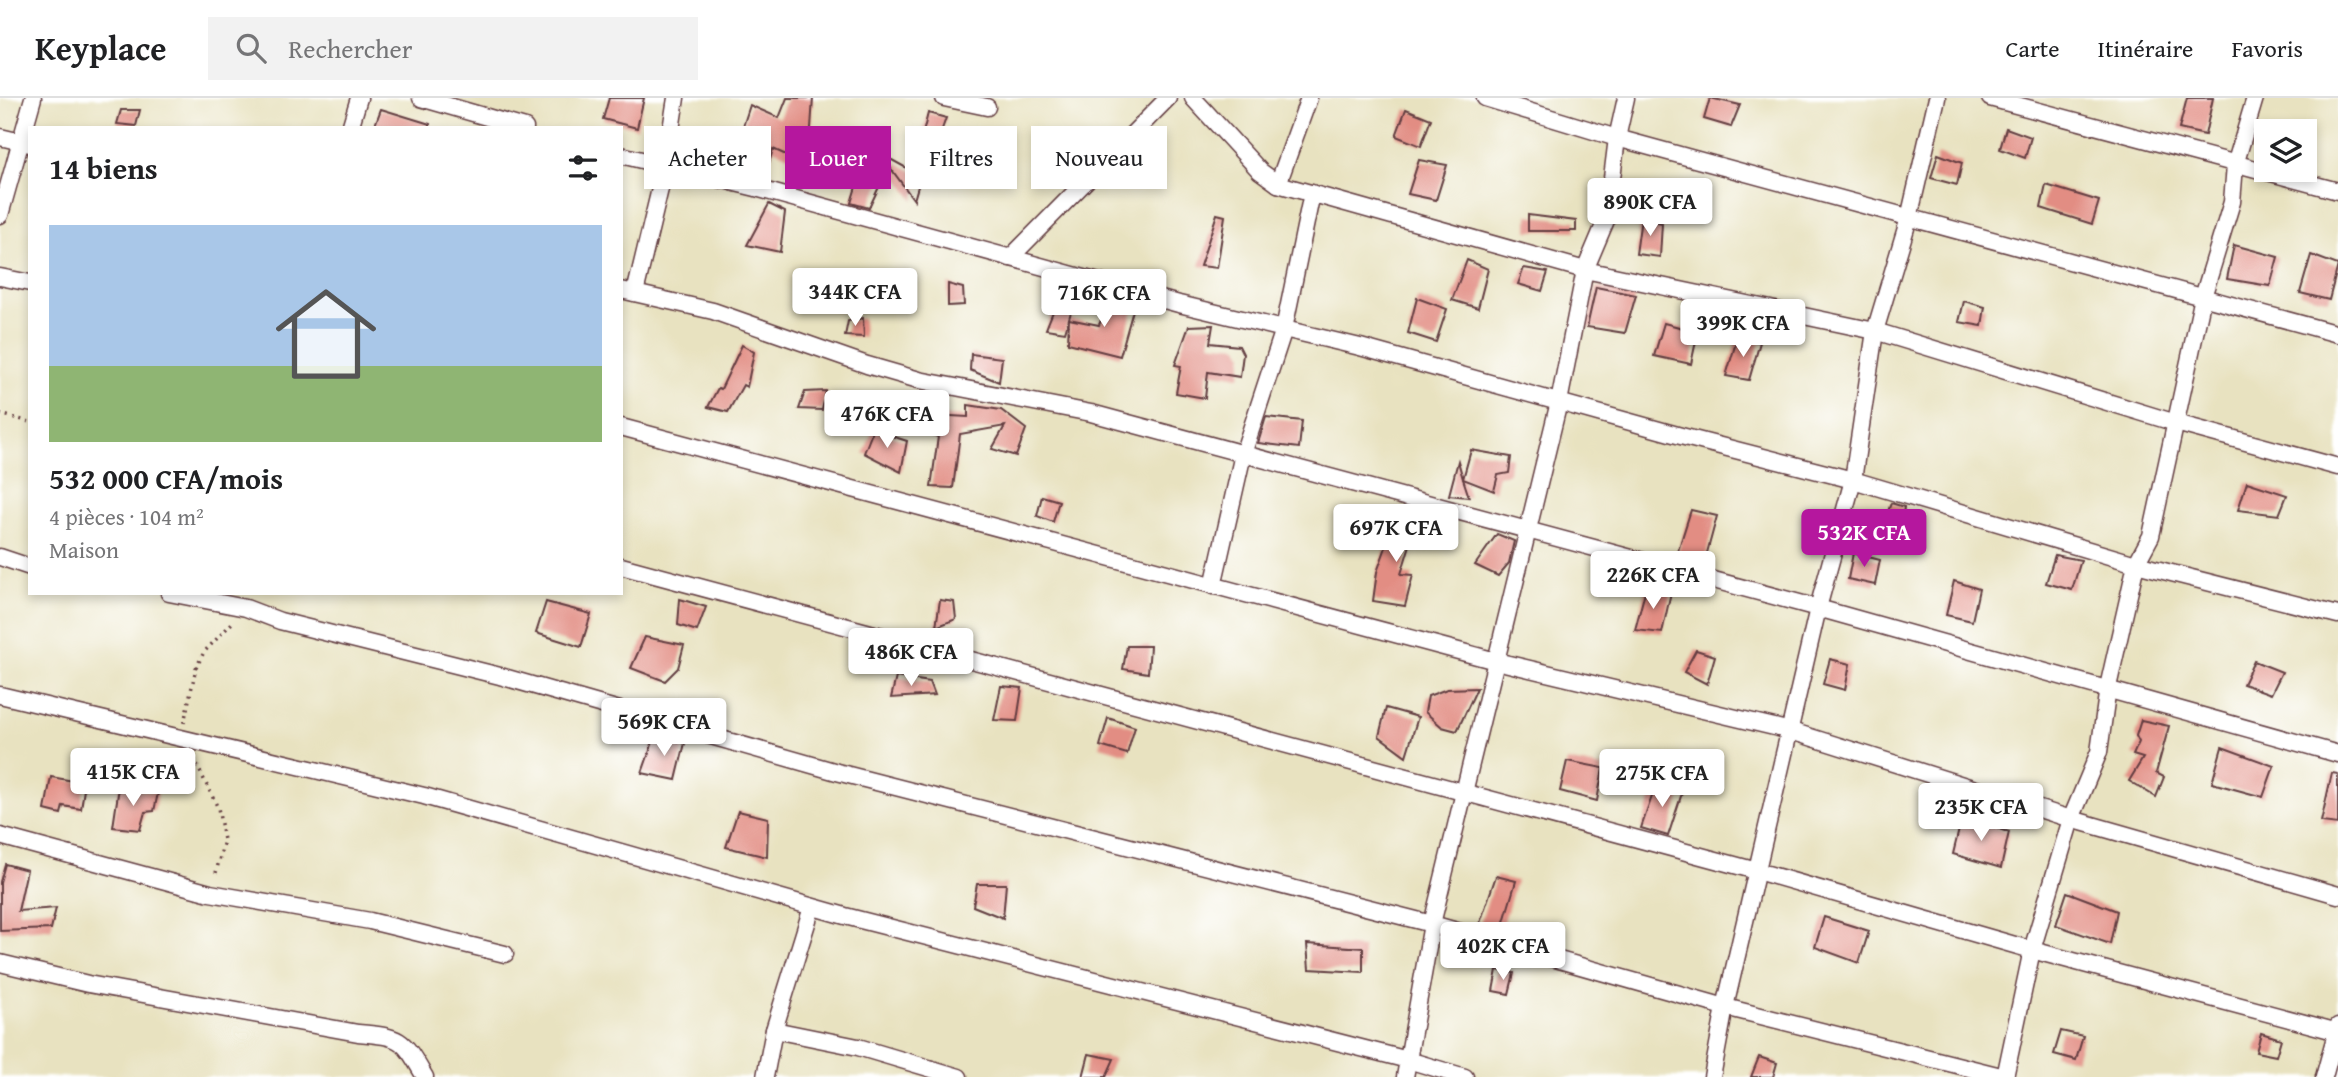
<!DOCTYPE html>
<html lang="fr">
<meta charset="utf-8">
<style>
:root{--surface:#fff;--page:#f2f2f2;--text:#202124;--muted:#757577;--line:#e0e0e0;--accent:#b5179e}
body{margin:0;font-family:"Gentium Book Plus",serif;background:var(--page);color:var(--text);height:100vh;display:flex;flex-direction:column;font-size:26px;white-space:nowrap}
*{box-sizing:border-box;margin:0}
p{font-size:23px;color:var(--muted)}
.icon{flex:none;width:38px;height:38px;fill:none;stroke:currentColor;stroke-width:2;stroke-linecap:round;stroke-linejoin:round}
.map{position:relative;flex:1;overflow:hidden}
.panel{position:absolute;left:28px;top:28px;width:595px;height:469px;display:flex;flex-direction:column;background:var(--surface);border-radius:0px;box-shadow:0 4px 10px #0003}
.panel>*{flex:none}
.hud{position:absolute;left:644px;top:28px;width:665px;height:63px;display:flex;gap:14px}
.buttons{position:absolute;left:2254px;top:21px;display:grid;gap:14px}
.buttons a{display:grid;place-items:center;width:63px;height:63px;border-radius:0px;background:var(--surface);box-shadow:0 4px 10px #0003;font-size:35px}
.price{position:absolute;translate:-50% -60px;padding:0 16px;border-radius:7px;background:#fff;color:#222;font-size:23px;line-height:46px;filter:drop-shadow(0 2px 4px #0008)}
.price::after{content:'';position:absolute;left:50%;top:42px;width:21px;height:16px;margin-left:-10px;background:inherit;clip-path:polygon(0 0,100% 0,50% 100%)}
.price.active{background:var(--accent);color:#fff}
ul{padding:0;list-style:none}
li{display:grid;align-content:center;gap:14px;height:371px;padding:0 21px}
li span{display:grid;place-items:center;height:217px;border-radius:0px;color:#555}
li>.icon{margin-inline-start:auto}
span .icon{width:126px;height:126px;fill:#fffc;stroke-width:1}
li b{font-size:30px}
h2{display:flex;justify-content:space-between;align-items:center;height:84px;padding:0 21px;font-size:30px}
.chip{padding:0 24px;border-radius:0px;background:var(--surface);box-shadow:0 4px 10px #0003;font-size:24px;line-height:63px}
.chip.active{background:var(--accent);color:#fff}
header{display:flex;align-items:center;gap:42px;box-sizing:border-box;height:98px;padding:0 35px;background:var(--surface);border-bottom:2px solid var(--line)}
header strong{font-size:33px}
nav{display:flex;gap:38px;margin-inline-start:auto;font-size:24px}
.search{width:490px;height:63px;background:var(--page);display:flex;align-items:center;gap:18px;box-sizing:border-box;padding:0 24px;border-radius:0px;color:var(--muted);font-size:26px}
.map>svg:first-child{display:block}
.building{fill:#e28d83}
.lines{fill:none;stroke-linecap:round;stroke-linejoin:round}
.minor-casing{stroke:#623c41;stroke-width:19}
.path{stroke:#623c41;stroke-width:3.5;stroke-dasharray:2 5;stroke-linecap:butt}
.minor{stroke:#fff;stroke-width:16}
</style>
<header>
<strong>Keyplace</strong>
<div class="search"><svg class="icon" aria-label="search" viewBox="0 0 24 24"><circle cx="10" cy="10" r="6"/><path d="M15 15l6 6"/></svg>Rechercher</div>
<nav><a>Carte</a><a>Itinéraire</a><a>Favoris</a></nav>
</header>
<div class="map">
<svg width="2338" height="979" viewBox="0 0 2338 979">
<rect width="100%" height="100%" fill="#fff"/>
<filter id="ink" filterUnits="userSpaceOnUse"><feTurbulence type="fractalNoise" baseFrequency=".0143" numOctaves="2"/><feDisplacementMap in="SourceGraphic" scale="14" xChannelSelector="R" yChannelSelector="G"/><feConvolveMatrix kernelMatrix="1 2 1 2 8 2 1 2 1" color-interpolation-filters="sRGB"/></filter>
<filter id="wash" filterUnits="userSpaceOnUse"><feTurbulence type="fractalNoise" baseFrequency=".00686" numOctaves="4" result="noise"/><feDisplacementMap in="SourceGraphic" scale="28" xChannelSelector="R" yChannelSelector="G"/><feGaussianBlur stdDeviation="1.57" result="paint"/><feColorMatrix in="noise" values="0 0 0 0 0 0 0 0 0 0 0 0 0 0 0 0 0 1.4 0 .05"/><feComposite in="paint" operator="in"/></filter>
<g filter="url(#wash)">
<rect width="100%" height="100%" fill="#e8e2c0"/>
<g id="blocks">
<g class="building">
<polygon points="609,0 644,0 637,30 603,21"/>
<polygon points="787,0 813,0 810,45 851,60 853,52 892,62 921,78 914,102 889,68 869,110 851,105 859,79 824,74 823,76 803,75 806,66 773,51 768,69 730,68 750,7 779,20"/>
<polygon points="1710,0 1740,7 1731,29 1704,21"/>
<polygon points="2187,0 2213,0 2205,37 2179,31"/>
<polygon points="381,11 430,26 430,30 374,30"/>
<polygon points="1406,11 1431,21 1421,48 1396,38"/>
<polygon points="121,12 140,12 136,28 117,26"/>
<polygon points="928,15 946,20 941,34 922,39"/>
<polygon points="2006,30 2031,39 2025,60 2000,51"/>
<polygon points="1938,56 1962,65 1957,87 1931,80"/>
<polygon points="1419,62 1447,67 1436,102 1408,96"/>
<polygon points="2046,87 2099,103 2092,126 2041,110"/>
<polygon points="769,106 785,114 780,154 747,147"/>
<polygon points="1217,116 1225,118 1217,170 1200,168"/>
<polygon points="1528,117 1576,123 1576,133 1528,133"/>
<polygon points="1641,120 1662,125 1660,159 1636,156"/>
<polygon points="2234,147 2278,159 2270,188 2227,181"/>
<polygon points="2311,157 2338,167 2329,202 2300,195"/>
<polygon points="1467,162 1488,171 1478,210 1452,202"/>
<polygon points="1524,170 1548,174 1542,193 1518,186"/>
<polygon points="948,186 963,190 964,207 948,208"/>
<polygon points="1596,189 1636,197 1625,235 1587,229"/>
<polygon points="823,190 842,193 839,214 819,207"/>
<polygon points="1111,199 1135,205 1120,258 1068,245 1069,221 1099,227"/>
<polygon points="1417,200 1447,211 1436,244 1408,235"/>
<polygon points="1964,203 1985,209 1982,228 1959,224"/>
<polygon points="1074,204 1065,234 1046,231 1054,211"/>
<polygon points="863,220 864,239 845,238 848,223"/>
<polygon points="1664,225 1698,234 1691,266 1654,258"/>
<polygon points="1213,227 1210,245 1239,248 1243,256 1240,279 1208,274 1205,300 1176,295 1181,268 1175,267 1189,228"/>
<polygon points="1737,241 1760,244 1749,282 1726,278"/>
<polygon points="742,247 754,254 747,289 743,287 728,314 708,309 718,290 721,291"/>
<polygon points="971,256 1002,260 999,284 970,272"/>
<polygon points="826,293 822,312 799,311 805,294"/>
<polygon points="968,307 1001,312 1026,331 1016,358 992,351 1005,328 960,336 953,390 931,389 938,339 914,329 915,316 968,319"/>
<polygon points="1266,319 1302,323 1299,350 1258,345"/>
<polygon points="873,332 907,343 901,374 864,355"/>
<polygon points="1471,352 1511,359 1509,375 1498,377 1494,393 1463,381"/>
<polygon points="1458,363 1463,381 1469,399 1449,397"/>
<polygon points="2247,384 2287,397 2279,417 2238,412"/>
<polygon points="1042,398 1059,403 1053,424 1037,418"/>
<polygon points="1891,405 1904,409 1898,452 1876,448"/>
<polygon points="1691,412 1717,418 1704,466 1677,456"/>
<polygon points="1398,416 1419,418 1401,476 1413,477 1405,508 1373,503 1377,474"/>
<polygon points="1497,436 1514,443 1509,465 1498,478 1475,467"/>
<polygon points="1853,455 1880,462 1875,487 1848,481"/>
<polygon points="2055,457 2081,462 2072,492 2046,485"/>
<polygon points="1954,483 1979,491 1972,523 1946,517"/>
<polygon points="1646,490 1671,494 1662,535 1635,532"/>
<polygon points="680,501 706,509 697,533 678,527"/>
<polygon points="940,502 954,504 956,521 936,529"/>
<polygon points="546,504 591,516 581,549 536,535"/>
<polygon points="645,539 684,547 678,570 665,583 631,570"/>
<polygon points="1127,548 1150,548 1148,575 1123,571"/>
<polygon points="1696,552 1715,558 1707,586 1684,574"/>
<polygon points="1830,561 1850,566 1845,592 1823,586"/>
<polygon points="2254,563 2282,574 2271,596 2243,586"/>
<polygon points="896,579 930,584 935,597 891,600"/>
<polygon points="1001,588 1022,590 1017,623 994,622"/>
<polygon points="1477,590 1457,633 1442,629 1425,614 1428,598 1447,591"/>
<polygon points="1386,610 1418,619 1406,658 1379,638"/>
<polygon points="1108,620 1135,629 1127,656 1100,648"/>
<polygon points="2141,622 2169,628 2156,675 2164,679 2156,699 2129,683 2143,660 2133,657 2139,644 2136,638"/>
<polygon points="655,638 685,645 676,682 642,675"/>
<polygon points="2222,649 2274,668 2263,699 2212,685"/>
<polygon points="1567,663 1603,670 1597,703 1560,693"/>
<polygon points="2332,675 2338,676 2338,726 2321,724"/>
<polygon points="51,679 85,685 81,711 63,708 61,716 45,712"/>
<polygon points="1657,684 1683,692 1668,738 1641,730"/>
<polygon points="119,689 158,695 154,713 145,714 140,732 113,729"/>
<polygon points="738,713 768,720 767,759 726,749"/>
<polygon points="1962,719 2009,734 2001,770 1953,756"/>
<polygon points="5,766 27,772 18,813 56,810 51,831 0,833 0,784"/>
<polygon points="1496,778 1516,783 1501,834 1479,828"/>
<polygon points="977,786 1006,786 1003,820 973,808"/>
<polygon points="2067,794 2117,813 2110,846 2056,827"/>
<polygon points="1824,819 1869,833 1859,865 1815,849"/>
<polygon points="1307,846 1363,850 1363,874 1309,871"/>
<polygon points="1497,872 1514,875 1509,896 1493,893"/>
<polygon points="2061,933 2083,938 2076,962 2054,956"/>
<polygon points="2261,935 2281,941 2276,958 2256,954"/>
<polygon points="1089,956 1114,961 1106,979 1083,979"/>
<polygon points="1759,959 1777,965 1773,979 1751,979"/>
</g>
</g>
</g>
<g filter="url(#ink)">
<use href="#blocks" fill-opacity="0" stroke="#623c41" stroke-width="2"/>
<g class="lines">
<defs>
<g id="minor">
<polyline points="421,0 525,30"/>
<polyline points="944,0 987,9"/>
<polyline points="1193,0 1260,73 1278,86 1585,172 1875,233 2176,325 2338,369"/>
<polyline points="1485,0 1617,40 2338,236"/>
<polyline points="1990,0 2338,93"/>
<polyline points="350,30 359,0"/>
<polyline points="0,39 30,46"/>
<polyline points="621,57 756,90 1179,206 1360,249 1681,338 1853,382 2136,466 2338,517"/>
<polyline points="1278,86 1309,0"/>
<polyline points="0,117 33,0"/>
<polyline points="1010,160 1168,0"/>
<polyline points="0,179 30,185"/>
<polyline points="621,192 713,213 867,267 919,282 1091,315 1818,510 2338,656"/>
<polyline points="635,195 665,70 676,0"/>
<polyline points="621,329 1496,563 1791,633 2071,721 2338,797"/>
<polyline points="0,459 30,469"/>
<polyline points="621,468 1757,773 2032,852 2338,934"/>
<polyline points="1213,488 1243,356 1284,231 1312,95"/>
<polyline points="169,495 246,510 280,523 500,578 837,674 1432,826 1725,909 2005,979"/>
<polyline points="0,597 424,698 845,818 1408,962 1465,979"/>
<polyline points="0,738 210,795 370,823 505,856"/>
<path d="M0 865 88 886 358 935C403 939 402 940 425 979"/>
<polyline points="774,932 858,949 959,979"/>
<polyline points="765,979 774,932 812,809"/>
<polyline points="1405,979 1432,826 1559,304 1585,172 1607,120 1617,40 1626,0"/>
<polyline points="1712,979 1725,909 1818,510 1853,382 1875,233 1909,120 1937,0"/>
<polyline points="2005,979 2032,852 2071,721 2099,654 2108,589 2136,466 2151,438 2203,199 2232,104 2235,67 2255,0"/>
<polyline points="2324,979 2338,928"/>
</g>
</defs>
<use href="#minor" class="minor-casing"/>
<g class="path">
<polyline points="0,316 30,324"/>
<polyline points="184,625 196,570 204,554 232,525"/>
<polyline points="194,661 218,710 224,742 215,779"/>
</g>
<use href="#minor" class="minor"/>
</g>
</g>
</svg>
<div class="buttons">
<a><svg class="icon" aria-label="layers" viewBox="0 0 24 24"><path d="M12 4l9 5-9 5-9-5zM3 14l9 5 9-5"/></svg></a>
</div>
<b class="price" style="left:1650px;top:140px">890K CFA</b>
<b class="price" style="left:855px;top:230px">344K CFA</b>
<b class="price" style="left:1104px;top:231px">716K CFA</b>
<b class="price" style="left:1743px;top:261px">399K CFA</b>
<b class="price" style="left:887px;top:352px">476K CFA</b>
<b class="price" style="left:1396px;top:466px">697K CFA</b>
<b class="price active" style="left:1864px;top:471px">532K CFA</b>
<b class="price" style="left:1653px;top:513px">226K CFA</b>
<b class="price" style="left:911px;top:590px">486K CFA</b>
<b class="price" style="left:664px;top:660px">569K CFA</b>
<b class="price" style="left:133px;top:710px">415K CFA</b>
<b class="price" style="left:1662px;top:711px">275K CFA</b>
<b class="price" style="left:1981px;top:745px">235K CFA</b>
<b class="price" style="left:1503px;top:884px">402K CFA</b>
<div class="hud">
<a class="chip">Acheter</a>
<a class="chip active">Louer</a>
<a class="chip">Filtres</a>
<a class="chip">Nouveau</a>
</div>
<section class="panel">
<h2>14 biens<svg class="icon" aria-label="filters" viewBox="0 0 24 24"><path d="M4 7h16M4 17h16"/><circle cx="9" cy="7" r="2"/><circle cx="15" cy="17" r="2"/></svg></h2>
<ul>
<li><span style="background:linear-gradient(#a9c7e8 65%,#8fb573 0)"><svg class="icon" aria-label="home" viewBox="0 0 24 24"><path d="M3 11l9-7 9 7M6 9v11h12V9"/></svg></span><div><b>532 000 CFA/mois</b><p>4 pièces · 104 m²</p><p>Maison</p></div></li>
</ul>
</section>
</div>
